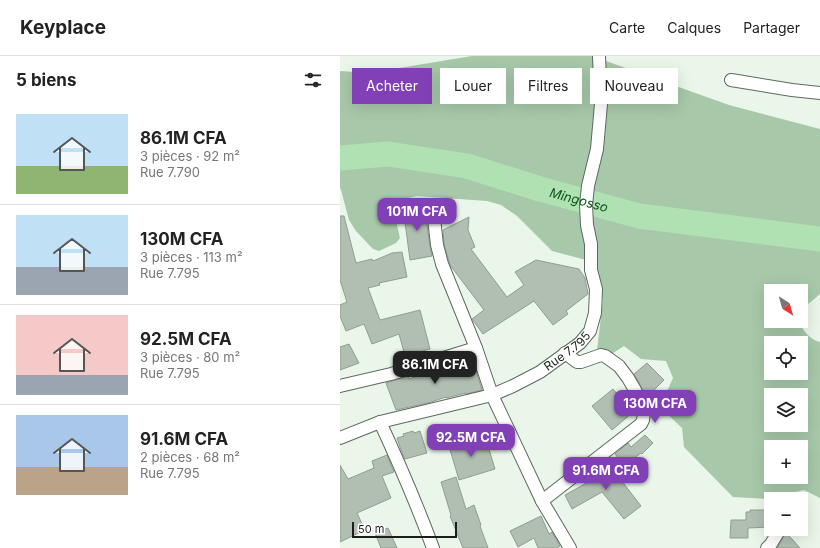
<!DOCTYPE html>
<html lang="fr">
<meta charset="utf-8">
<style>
:root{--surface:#fff;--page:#f2f2f2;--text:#222;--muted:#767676;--line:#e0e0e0;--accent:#8140b5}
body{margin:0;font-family:Inter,sans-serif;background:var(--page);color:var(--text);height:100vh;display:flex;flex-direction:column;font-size:15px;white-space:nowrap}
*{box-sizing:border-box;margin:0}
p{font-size:13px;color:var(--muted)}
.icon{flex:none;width:22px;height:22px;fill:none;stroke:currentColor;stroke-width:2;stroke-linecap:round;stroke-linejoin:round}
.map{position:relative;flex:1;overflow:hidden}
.drawer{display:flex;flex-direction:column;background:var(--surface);width:340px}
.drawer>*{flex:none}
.banner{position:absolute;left:12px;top:12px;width:380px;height:36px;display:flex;gap:8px}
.needle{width:26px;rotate:143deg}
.fabs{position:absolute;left:424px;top:228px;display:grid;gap:8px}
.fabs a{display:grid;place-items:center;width:44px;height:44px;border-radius:0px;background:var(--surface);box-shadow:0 4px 16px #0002;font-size:20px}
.scale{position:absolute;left:12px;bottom:10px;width:105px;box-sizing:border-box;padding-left:4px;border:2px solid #1a1f1a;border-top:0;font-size:11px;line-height:14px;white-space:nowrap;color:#1a1f1a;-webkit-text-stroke:3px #fff;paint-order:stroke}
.price{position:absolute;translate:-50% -34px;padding:0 9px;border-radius:8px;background:var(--accent);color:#fff;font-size:13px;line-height:26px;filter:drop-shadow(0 1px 2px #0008)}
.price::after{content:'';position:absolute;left:50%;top:24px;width:12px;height:9px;margin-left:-6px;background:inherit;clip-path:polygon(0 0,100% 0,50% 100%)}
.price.selected{background:#222;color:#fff}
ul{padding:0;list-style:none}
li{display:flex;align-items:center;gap:12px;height:100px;padding:0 16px}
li+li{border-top:1px solid var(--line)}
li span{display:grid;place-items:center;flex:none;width:112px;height:80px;border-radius:0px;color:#555}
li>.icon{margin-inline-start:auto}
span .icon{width:48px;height:48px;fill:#fffc;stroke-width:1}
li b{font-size:17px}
h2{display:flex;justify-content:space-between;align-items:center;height:48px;padding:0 16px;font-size:17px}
.pill{padding:0 14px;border-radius:0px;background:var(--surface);box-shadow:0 4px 16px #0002;font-size:14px;line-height:36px}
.pill.selected{background:var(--accent);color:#fff}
header{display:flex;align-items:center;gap:24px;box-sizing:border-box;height:56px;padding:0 20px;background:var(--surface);border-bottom:1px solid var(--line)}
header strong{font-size:19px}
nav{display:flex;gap:22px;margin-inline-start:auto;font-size:14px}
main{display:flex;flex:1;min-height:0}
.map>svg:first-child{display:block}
.green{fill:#a7c8a9;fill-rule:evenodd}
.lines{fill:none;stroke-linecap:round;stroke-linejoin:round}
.river{stroke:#b0e1b3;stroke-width:25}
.building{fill:#b1beb2;stroke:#919d91}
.minor-casing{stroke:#5e695f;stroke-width:14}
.minor{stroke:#fff;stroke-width:12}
.labels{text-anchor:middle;stroke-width:3;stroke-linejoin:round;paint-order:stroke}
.street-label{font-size:12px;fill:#1a1f1a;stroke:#fff}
.water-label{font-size:13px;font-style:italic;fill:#0f551e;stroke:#fff}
</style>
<header>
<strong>Keyplace</strong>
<nav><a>Carte</a><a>Calques</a><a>Partager</a></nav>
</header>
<main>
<section class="drawer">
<h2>5 biens<svg class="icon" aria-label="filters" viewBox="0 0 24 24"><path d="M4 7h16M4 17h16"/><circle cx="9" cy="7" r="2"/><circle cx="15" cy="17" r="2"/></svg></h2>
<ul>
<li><span style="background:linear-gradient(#bfe0f5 65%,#8fb573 0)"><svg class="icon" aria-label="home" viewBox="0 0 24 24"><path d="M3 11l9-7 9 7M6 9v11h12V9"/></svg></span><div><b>86.1M CFA</b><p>3 pièces · 92 m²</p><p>Rue 7.790</p></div></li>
<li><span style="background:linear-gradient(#bfe0f5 65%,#9aa5b1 0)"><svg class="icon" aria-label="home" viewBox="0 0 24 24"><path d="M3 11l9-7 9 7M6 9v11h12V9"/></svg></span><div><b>130M CFA</b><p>3 pièces · 113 m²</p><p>Rue 7.795</p></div></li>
<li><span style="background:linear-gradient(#f6c9c9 75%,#9aa5b1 0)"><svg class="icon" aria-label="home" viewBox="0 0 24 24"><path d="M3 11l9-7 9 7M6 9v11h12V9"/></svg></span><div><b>92.5M CFA</b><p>3 pièces · 80 m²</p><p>Rue 7.795</p></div></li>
<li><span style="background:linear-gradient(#a9c7e8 65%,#b9a48a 0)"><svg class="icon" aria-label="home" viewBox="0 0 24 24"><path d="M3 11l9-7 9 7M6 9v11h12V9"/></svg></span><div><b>91.6M CFA</b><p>2 pièces · 68 m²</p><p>Rue 7.795</p></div></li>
</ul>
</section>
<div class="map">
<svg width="480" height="492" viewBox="0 0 480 492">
<rect width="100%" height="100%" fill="#e9f6e9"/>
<path class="green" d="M132 0H252L389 49 480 73V238L461 254V235H431V265H460C461 274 471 284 480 286V442L464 434 427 443 393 441 344 391 342 372 320 351 333 322 326 305 301 303 284 290 267 301 257 294 263 244 254 206 212 195 177 160 161 149 147 145 77 140 63 143 53 152 60 182 56 187 39 195 33 193 16 175 9 164 1 134 0 132V15L29 17ZM431 287H461V317H431ZM431 339H461V369H431ZM431 391H461V421H431Z"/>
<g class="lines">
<path class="river" id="s1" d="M0 102 48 98 127 110 200 133 299 160 480 183"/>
</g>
<g class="building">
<polygon points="84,148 90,190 92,200 70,204 63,151"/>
<polygon points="0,160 4,160 16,207 32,203 33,205 52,197 62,196 67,221 39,227 40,229 28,232 40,264 80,254 90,293 65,300 59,278 32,288 24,268 6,275 0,260 0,249 7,246 0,224"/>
<polygon points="129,161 128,174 135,191 131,193 167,241 184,229 175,216 196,204 239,213 245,222 248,238 226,255 228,258 213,269 194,245 143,278 132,263 144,254 110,209 104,188 103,174"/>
<polygon points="9,288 19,307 0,314 0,291"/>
<polygon points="132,302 142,334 126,338 126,337 106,342 106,341 88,347 56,354 46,327 68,320 69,323 94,315 93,313 115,306 116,308"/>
<polygon points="307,307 324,324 308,340 303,334 294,318"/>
<polygon points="273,333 292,357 272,374 252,350"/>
<polygon points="73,375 74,377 80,375 87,397 65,403 61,394 57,382 64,380 63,378"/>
<polygon points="305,379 313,387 302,398 301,397 282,411 277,405 279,403 275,398 288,387 291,391"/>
<polygon points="141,380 144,391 148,390 155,413 119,424 109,390"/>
<polygon points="47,399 54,416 42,420 51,442 17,457 25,474 0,486 0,409 8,423 34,412 32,405"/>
<polygon points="275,405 285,422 281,424 301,450 284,463 262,436 232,453 225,439 252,424 250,420"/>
<polygon points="116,421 126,453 134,449 141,469 140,470 148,492 123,492 110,460 111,459 101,426"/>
<polygon points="410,454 431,454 431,471 408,472 408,482 390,482 391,464 406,464 406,456 410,456"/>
<polygon points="201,460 209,478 212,476 220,490 217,492 198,492 194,482 178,491 170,475"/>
<polygon points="48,472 57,492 41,492 35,477"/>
<polygon points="446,477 452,483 460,492 437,492"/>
</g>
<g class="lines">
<defs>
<g id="minor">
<polyline points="391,24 452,34 480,37"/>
<polyline points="93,153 97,189 102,208 136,292 152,339 202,445 230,492"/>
<polyline points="0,330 51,318 136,292"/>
<path d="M40 366C59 407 77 449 93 492"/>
<path id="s2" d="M0 382 40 366 152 339 173 330 200 316 240 287 250 275 255 257 256 233 251 214V188L247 169 246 149 248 130 257 93 261 48 259 0"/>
<polyline points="202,445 301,368 303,364 304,357 295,334 288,322 279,310 265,300 261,299 241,306 237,306 225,297"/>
<polyline points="427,492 431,488 440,473"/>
</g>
</defs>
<use href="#minor" class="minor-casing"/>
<use href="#minor" class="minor"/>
</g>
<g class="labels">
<g class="street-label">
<text dy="4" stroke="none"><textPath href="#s2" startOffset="246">Rue 7.795</textPath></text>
</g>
<g class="water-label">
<text dy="5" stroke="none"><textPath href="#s1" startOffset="245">Mingosso</textPath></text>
</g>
</g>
</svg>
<div class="fabs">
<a><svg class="needle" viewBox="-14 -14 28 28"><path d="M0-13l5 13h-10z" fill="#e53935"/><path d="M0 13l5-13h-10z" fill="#767676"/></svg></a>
<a><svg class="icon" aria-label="locate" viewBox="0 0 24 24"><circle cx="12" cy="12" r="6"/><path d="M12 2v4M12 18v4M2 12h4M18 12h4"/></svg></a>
<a><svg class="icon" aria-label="layers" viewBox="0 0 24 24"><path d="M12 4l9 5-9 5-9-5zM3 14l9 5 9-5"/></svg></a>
<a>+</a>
<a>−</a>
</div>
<div class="scale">50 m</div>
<b class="price" style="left:77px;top:176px">101M CFA</b>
<b class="price selected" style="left:95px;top:329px">86.1M CFA</b>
<b class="price" style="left:315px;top:368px">130M CFA</b>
<b class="price" style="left:131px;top:402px">92.5M CFA</b>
<b class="price" style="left:266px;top:435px">91.6M CFA</b>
<div class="banner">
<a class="pill selected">Acheter</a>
<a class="pill">Louer</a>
<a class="pill">Filtres</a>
<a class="pill">Nouveau</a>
</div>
</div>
</main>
